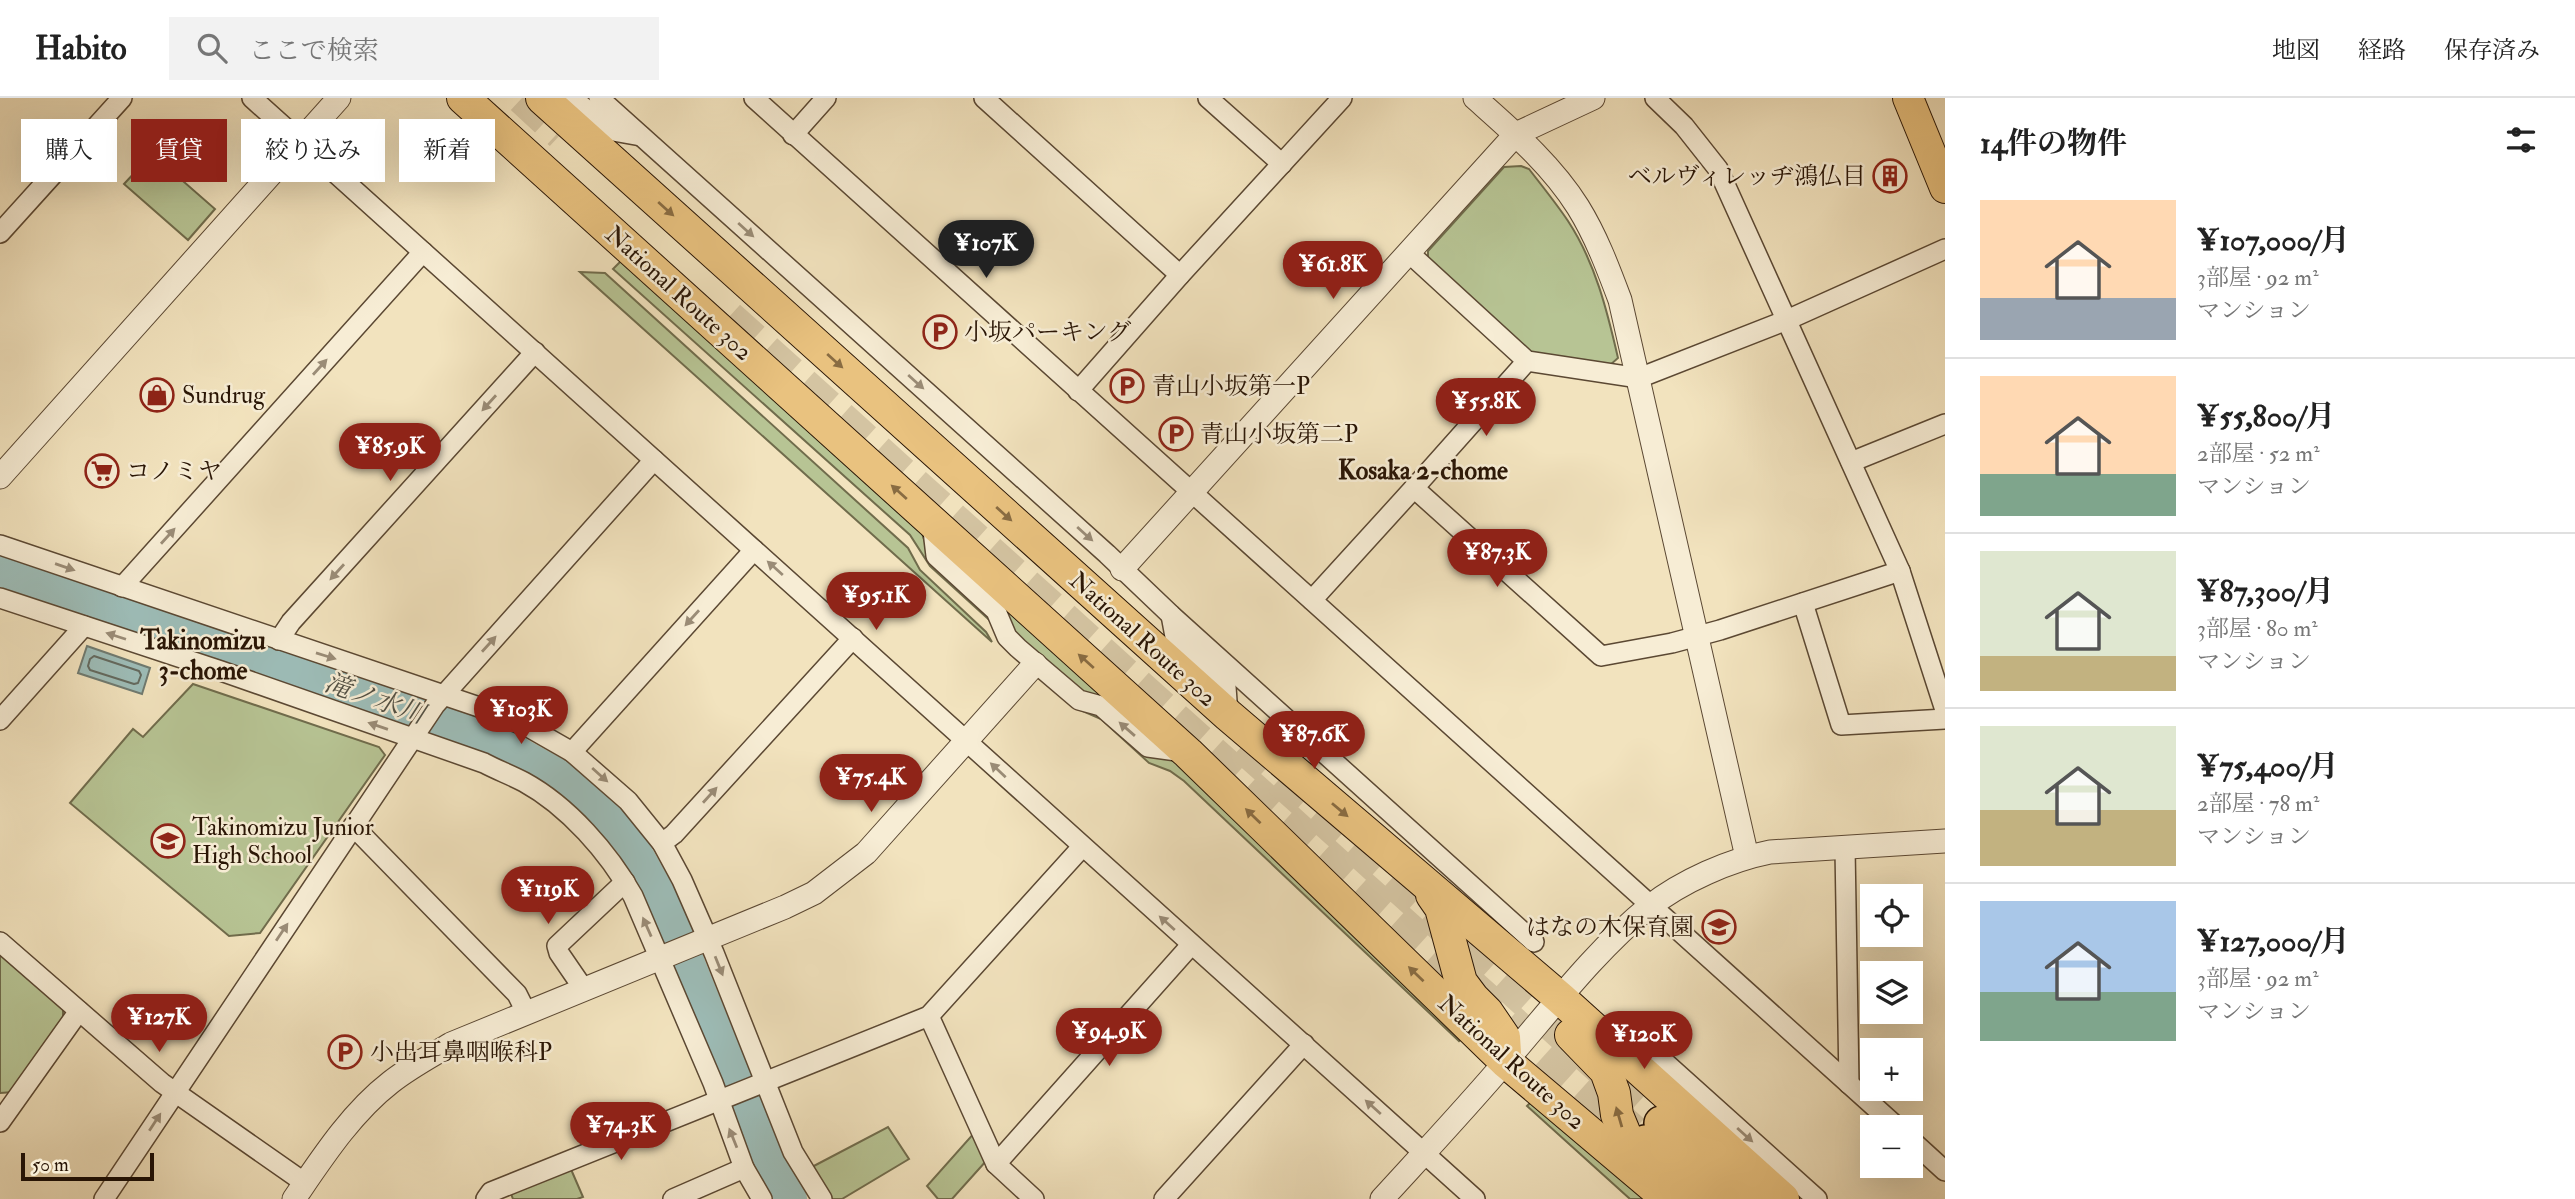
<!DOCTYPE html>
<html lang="ja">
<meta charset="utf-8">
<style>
:root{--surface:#fff;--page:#f2f2f2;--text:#222;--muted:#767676;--line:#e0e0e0;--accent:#8f2418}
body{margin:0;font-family:"IM FELL Double Pica","Noto Serif JP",serif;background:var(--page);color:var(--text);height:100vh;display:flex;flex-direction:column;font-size:26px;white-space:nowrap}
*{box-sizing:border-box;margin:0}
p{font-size:23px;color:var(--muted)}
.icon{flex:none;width:38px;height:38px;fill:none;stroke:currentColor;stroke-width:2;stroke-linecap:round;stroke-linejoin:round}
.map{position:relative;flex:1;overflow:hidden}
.panel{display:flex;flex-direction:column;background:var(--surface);width:630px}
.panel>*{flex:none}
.guide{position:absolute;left:21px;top:21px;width:665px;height:63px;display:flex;gap:14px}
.controls{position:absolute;left:1860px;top:786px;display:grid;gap:14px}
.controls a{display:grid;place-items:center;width:63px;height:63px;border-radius:0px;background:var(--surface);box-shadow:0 7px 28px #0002;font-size:35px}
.scale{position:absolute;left:21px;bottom:18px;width:133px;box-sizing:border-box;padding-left:7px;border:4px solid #291505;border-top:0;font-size:19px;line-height:24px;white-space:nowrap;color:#291505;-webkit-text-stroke:5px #f7edd5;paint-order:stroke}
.price{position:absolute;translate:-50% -60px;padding:0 16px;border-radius:24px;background:var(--accent);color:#fff;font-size:23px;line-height:46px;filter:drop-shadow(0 2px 4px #0008)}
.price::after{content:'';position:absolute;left:50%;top:42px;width:21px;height:16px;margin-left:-10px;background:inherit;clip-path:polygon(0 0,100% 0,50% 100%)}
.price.active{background:#222;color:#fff}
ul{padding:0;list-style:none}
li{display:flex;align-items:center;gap:21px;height:175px;padding:0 35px}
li+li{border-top:2px solid var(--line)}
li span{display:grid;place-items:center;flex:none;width:196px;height:140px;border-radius:0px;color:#555}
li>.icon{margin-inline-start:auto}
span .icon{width:84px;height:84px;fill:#fffc;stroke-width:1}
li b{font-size:30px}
h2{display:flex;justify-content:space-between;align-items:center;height:84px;padding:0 35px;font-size:30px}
.tag{padding:0 24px;border-radius:0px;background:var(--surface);box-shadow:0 7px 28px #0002;font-size:24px;line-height:63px}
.tag.active{background:var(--accent);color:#fff}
header{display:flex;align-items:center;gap:42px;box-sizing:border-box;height:98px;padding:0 35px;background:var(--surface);border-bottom:2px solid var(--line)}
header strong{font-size:33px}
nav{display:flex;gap:38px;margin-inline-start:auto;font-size:24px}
.search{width:490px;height:63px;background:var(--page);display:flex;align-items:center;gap:18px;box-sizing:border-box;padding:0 24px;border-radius:0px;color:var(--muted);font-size:26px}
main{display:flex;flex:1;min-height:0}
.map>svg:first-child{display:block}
.green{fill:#b7c494;stroke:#706c4c;stroke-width:2}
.water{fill:#9dbdb8;stroke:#6f7a70;stroke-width:2}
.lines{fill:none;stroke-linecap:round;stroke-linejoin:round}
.shore{stroke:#63695e;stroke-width:2}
.river{stroke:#9dbdb8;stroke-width:32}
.motorway-tunnel{stroke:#d4c4a2;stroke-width:33;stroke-dasharray:33 17;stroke-linecap:butt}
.minor-casing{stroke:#5b4833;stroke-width:22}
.tertiary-casing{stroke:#5b4833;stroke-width:25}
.primary-casing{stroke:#291505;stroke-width:32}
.trunk-casing{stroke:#291505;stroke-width:34}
.motorway-casing{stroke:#291505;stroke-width:36}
.minor{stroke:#f7edd5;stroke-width:19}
.tertiary{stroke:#f7edd5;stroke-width:23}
.primary{stroke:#e9c27f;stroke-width:30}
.trunk{stroke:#e9c27f;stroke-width:32}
.motorway{stroke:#e9c27f;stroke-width:33}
.oneway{fill:#896c42}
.oneway2{fill:#9a8c77}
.labels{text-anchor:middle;stroke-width:5;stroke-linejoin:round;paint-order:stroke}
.poi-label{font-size:24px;fill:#291505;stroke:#f7edd5;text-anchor:start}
.street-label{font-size:24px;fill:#291505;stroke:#f7edd5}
.neighbourhood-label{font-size:26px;font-weight:bold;fill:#291505;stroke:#f7edd5}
.water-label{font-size:26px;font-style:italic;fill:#525044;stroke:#f7edd5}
</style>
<header>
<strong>Habito</strong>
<div class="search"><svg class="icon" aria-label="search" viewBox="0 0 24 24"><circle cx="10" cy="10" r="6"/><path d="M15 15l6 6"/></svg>ここで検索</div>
<nav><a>地図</a><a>経路</a><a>保存済み</a></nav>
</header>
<main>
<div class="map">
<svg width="1945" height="1101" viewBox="0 0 1945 1101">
<rect width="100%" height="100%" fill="#f2e3be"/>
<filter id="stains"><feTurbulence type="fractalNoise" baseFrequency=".00286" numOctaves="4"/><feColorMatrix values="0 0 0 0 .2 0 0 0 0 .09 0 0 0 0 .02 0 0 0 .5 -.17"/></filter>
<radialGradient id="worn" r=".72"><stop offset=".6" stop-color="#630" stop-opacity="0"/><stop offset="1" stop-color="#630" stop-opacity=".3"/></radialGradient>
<g class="green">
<polygon points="152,56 215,111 188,142 124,86"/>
<path d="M1521 68 1529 71C1542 88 1556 105 1568 123 1595 164 1607 212 1618 260L1609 268 1529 257 1428 163V153L1504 69Z"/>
<polygon points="625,159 919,426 928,454 991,515 996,528 930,468 910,437 613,171"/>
<polygon points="580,174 605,175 908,450 920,472 986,534 992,544"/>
<polygon points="947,455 1151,635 1087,601 1011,536"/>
<polygon points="193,586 379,649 385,657 260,835 229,838 70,705 133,631 143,639"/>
<polygon points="1086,610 1178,662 1465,937 1459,943 1184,683 1170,673 1149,665 1101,621 1078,611"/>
<polygon points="0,853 63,908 63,924 14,994 0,995"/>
<polygon points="1534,1001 1646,1101 1630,1101 1527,1008"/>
<polygon points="888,1029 909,1061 842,1101 830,1101 810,1070"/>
<polygon points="975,1034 987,1062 952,1101 938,1101 927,1088"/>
<polygon points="570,1069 583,1099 577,1101 513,1101 510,1093"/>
</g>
<polygon class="water" points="87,548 150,570 142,596 78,575"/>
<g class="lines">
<polygon class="shore" points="94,558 139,573 141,577 138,585 134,586 90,572 88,568 90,561"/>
<polyline class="river" points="0,472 497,643 564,680 607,718 632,747 665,806 768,1061 791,1101"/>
<g class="motorway-tunnel">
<polyline points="522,0 561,36"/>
<polyline points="729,219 1633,1033"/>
<polyline points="1242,648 1661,1025"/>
</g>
<defs>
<g id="minor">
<polyline points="252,0 1475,1101"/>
<polyline points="572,0 613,33 641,38"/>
<polyline points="599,0 1107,456 1171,517 1534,844"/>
<polyline points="754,0 1897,1029"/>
<polyline points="984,0 1180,177"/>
<polyline points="1208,0 1282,66"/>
<polyline points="1655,0 1684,28 1718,71 1900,473 1945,612"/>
<polyline points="793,37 826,0"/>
<polyline points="0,135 122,0"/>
<polyline points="1408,154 1527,263 1639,280 1787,222 1945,151"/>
<polyline points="1078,293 1180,177 1342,0"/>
<polyline points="1851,364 1945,326"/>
<polyline points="1414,390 1527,263"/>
<polyline points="932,424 936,458 996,513 1007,539 1018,550 1079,602 1101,608 1148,649 1184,654"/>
<polyline points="0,447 482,610 530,630 572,654 628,703 662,745 682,782 714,855 793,1054 822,1101"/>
<polyline points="122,489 423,154"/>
<path d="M0 500 221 573 484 665C497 672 511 677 524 684 568 708 609 755 633 798L713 985 744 1070 762 1101"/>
<polyline points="1312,502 1414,390 1601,558 1672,545 1720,532 1900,473"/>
<polyline points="1803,505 1841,627 1945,621"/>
<polyline points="1171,517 1176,544 1226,589 1228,617"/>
<polyline points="279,542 291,524 535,254"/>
<polyline points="0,622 84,528"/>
<polyline points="572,654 754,452"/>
<polyline points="353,728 517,896 526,914"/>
<polyline points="662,745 674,736 853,540"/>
<polyline points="1845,750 1849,986"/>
<polyline points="0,844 162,985 305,1085"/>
<polyline points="583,890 559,855 557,848 625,784"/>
<polyline points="929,918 996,1066 1034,1101"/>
<polyline points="1621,925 1817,1101"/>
<polyline points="0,1024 79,913"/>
<polyline points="1911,1042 1945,1073"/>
<polyline points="996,1066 1191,847"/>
<polyline points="104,1101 435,607 654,362"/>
<polyline points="486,1101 491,1094 929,918 1082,749"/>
<polyline points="673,1101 744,1070"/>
<polyline points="1164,1101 1304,946"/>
</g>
<g id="tertiary">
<path d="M1475 0C1512 33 1551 66 1578 109 1596 138 1608 170 1620 202L1747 759"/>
<polyline points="0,379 339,0"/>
<polyline points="1122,471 1516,36 1593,0"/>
<path d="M294 1101C322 1060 351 1015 391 984 410 969 431 958 451 946L785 809 814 795 866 755 1035 566"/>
<path d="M1382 1101C1424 1055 1467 1009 1507 962 1552 910 1596 852 1649 809 1682 783 1730 762 1770 754L1945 743"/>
</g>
<polyline id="primary" points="1908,0 1945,90"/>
<g id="trunk">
<polyline points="463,0 1188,655 1506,964 1668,1101"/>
<polyline points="542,0 1228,617 1560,900 1783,1101"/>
<polyline points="1432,797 1441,810 1461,884 1473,900 1487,914 1504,939 1505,955"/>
<polyline points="1571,937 1606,973 1614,995 1617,1017 1629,1046 1646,1071"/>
</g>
<g id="motorway">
<polyline points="1661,1025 1745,1101"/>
<polyline points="1645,1044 1707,1101"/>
</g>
</defs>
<use href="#minor" class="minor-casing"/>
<use href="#tertiary" class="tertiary-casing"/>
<use href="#primary" class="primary-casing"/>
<use href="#trunk" class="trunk-casing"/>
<use href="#motorway" class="motorway-casing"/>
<use href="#minor" class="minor"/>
<use href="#tertiary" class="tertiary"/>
<use href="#primary" class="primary"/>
<use href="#trunk" class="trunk"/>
<use href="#motorway" class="motorway"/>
</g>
<defs><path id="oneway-solid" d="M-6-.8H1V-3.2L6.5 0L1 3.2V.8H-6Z" transform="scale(1.75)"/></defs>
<g class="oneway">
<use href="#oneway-solid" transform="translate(666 111) rotate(42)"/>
<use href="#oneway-solid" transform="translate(835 263) rotate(42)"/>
<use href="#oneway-solid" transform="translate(899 394) rotate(-138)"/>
<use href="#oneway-solid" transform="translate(1004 416) rotate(42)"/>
<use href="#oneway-solid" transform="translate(1086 563) rotate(-138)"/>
<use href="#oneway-solid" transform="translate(1340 712) rotate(40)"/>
<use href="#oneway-solid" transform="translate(1253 718) rotate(-136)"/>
<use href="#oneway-solid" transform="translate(1416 876) rotate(-136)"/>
<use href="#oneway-solid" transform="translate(1619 1019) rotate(-106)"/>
</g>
<g class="oneway2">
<use href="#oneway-solid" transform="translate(746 132) rotate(42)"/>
<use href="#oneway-solid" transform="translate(320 269) rotate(-48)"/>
<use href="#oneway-solid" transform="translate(916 284) rotate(42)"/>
<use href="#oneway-solid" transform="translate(489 305) rotate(132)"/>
<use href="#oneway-solid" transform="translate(1085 436) rotate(42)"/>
<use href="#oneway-solid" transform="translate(168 438) rotate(-48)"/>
<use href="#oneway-solid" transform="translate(65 469) rotate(19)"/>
<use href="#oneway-solid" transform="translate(775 470) rotate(-138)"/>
<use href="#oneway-solid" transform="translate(337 474) rotate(132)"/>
<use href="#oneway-solid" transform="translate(692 520) rotate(132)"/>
<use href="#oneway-solid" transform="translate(116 538) rotate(-162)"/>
<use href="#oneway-solid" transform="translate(489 546) rotate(-48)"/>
<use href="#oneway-solid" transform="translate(326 558) rotate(17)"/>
<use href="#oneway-solid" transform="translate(378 628) rotate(-161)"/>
<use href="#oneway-solid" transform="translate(1127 631) rotate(-139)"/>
<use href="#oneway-solid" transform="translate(998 672) rotate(-137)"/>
<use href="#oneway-solid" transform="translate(600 677) rotate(42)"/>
<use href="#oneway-solid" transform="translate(710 697) rotate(-48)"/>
<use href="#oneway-solid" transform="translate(1167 825) rotate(-138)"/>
<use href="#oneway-solid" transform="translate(647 829) rotate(-114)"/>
<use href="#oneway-solid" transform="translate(282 834) rotate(-56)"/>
<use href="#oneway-solid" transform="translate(719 868) rotate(68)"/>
<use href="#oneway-solid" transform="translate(1373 1009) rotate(-138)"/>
<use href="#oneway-solid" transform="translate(155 1024) rotate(-57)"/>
<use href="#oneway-solid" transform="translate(1745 1037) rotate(42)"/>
<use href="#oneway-solid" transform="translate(733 1040) rotate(-112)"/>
</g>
<defs>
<symbol id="building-ring" viewBox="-11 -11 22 22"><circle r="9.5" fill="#f7edd5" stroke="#8f2418" stroke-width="1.5"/><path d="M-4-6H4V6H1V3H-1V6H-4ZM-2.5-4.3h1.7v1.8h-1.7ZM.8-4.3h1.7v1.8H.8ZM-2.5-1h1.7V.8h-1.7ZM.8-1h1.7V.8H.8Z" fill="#8f2418"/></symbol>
<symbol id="parking-ring" viewBox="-11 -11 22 22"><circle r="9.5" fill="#f7edd5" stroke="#8f2418" stroke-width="1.5"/><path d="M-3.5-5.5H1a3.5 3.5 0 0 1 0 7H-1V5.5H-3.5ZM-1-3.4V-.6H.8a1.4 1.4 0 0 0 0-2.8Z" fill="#8f2418"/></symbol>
<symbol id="shop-ring" viewBox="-11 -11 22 22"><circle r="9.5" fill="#f7edd5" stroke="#8f2418" stroke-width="1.5"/><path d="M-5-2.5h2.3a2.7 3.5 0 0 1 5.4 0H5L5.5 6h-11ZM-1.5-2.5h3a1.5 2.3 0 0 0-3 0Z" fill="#8f2418"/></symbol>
<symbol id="supermarket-ring" viewBox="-11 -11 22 22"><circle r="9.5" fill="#f7edd5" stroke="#8f2418" stroke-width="1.5"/><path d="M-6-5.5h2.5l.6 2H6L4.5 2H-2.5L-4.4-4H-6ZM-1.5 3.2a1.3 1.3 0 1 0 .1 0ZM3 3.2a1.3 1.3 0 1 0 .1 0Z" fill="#8f2418"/></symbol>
<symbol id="school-ring" viewBox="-11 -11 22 22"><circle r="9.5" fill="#f7edd5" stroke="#8f2418" stroke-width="1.5"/><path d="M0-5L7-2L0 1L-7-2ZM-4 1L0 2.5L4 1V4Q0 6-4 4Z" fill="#8f2418"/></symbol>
</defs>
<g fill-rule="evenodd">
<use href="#building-ring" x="1871" y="59" width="38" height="38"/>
<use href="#parking-ring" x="921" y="215" width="38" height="38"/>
<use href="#parking-ring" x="1108" y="269" width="38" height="38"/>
<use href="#shop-ring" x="138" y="278" width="38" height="38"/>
<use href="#parking-ring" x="1157" y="317" width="38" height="38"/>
<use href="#supermarket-ring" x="83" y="354" width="38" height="38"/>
<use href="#school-ring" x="149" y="724" width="38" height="38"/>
<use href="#school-ring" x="1700" y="810" width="38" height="38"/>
<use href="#parking-ring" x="326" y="935" width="38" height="38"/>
</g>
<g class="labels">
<g class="poi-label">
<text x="1866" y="86" text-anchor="end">ベルヴィレッヂ鴻仏目</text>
<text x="964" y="242">小坂パーキング</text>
<text x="1152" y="296">青山小坂第一P</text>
<text x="182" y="305">Sundrug</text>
<text x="1200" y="344">青山小坂第二P</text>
<text x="126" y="381">コノミヤ</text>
<text x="192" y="737">Takinomizu Junior<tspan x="192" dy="28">High School</tspan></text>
<text x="1694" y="837" text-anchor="end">はなの木保育園</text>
<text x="370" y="962">小出耳鼻咽喉科P</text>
</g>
<g class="street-label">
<text transform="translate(679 195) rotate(42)" y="8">National Route 302</text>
<text transform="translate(1143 541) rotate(42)" y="8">National Route 302</text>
<text transform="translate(1512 964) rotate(42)" y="8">National Route 302</text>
</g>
<g class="neighbourhood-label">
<text x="1423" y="381">Kosaka 2-chome</text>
<text x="203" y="551">Takinomizu<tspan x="203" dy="30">3-chome</tspan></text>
</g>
<g class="water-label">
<text transform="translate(375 600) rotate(19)" y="9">滝ノ水川</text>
</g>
</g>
<rect width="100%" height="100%" filter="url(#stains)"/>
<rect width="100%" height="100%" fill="url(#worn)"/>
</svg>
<div class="controls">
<a><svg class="icon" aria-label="locate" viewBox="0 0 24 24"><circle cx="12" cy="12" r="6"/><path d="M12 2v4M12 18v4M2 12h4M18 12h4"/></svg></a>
<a><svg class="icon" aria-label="layers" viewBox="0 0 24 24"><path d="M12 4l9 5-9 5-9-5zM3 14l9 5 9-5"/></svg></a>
<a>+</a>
<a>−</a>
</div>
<div class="scale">50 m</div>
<b class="price active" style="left:986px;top:182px">¥107K</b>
<b class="price" style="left:1333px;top:203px">¥61.8K</b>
<b class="price" style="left:1486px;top:340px">¥55.8K</b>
<b class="price" style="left:390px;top:385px">¥85.9K</b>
<b class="price" style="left:1497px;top:491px">¥87.3K</b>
<b class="price" style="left:876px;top:534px">¥95.1K</b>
<b class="price" style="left:521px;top:648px">¥103K</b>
<b class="price" style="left:1314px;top:673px">¥87.6K</b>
<b class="price" style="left:871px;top:716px">¥75.4K</b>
<b class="price" style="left:548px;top:828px">¥119K</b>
<b class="price" style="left:159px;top:956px">¥127K</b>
<b class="price" style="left:1109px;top:970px">¥94.9K</b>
<b class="price" style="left:1644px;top:973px">¥120K</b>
<b class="price" style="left:621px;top:1064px">¥74.3K</b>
<div class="guide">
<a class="tag">購入</a>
<a class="tag active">賃貸</a>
<a class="tag">絞り込み</a>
<a class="tag">新着</a>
</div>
</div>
<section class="panel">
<h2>14件の物件<svg class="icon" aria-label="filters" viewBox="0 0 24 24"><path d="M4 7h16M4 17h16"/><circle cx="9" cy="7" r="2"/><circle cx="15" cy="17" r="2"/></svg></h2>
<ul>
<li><span style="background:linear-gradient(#ffd9b3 70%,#9aa5b1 0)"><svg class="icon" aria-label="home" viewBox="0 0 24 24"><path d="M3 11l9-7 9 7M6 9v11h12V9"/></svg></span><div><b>¥107,000/月</b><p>3部屋 · 92 m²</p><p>マンション</p></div></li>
<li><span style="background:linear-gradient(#ffd9b3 70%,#7fa58c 0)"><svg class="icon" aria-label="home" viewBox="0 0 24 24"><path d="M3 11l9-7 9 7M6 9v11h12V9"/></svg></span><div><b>¥55,800/月</b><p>2部屋 · 52 m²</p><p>マンション</p></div></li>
<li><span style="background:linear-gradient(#dfe7d0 75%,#c2b280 0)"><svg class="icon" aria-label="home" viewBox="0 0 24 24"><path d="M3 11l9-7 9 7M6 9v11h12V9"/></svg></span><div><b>¥87,300/月</b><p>3部屋 · 80 m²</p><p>マンション</p></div></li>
<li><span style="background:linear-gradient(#dfe7d0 60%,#c2b280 0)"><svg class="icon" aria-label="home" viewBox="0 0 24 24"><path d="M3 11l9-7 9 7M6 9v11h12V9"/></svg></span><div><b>¥75,400/月</b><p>2部屋 · 78 m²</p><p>マンション</p></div></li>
<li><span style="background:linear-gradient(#a9c7e8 65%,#7fa58c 0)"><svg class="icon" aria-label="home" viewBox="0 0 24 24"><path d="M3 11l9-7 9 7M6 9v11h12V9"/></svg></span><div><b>¥127,000/月</b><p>3部屋 · 92 m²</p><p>マンション</p></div></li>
</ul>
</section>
</main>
